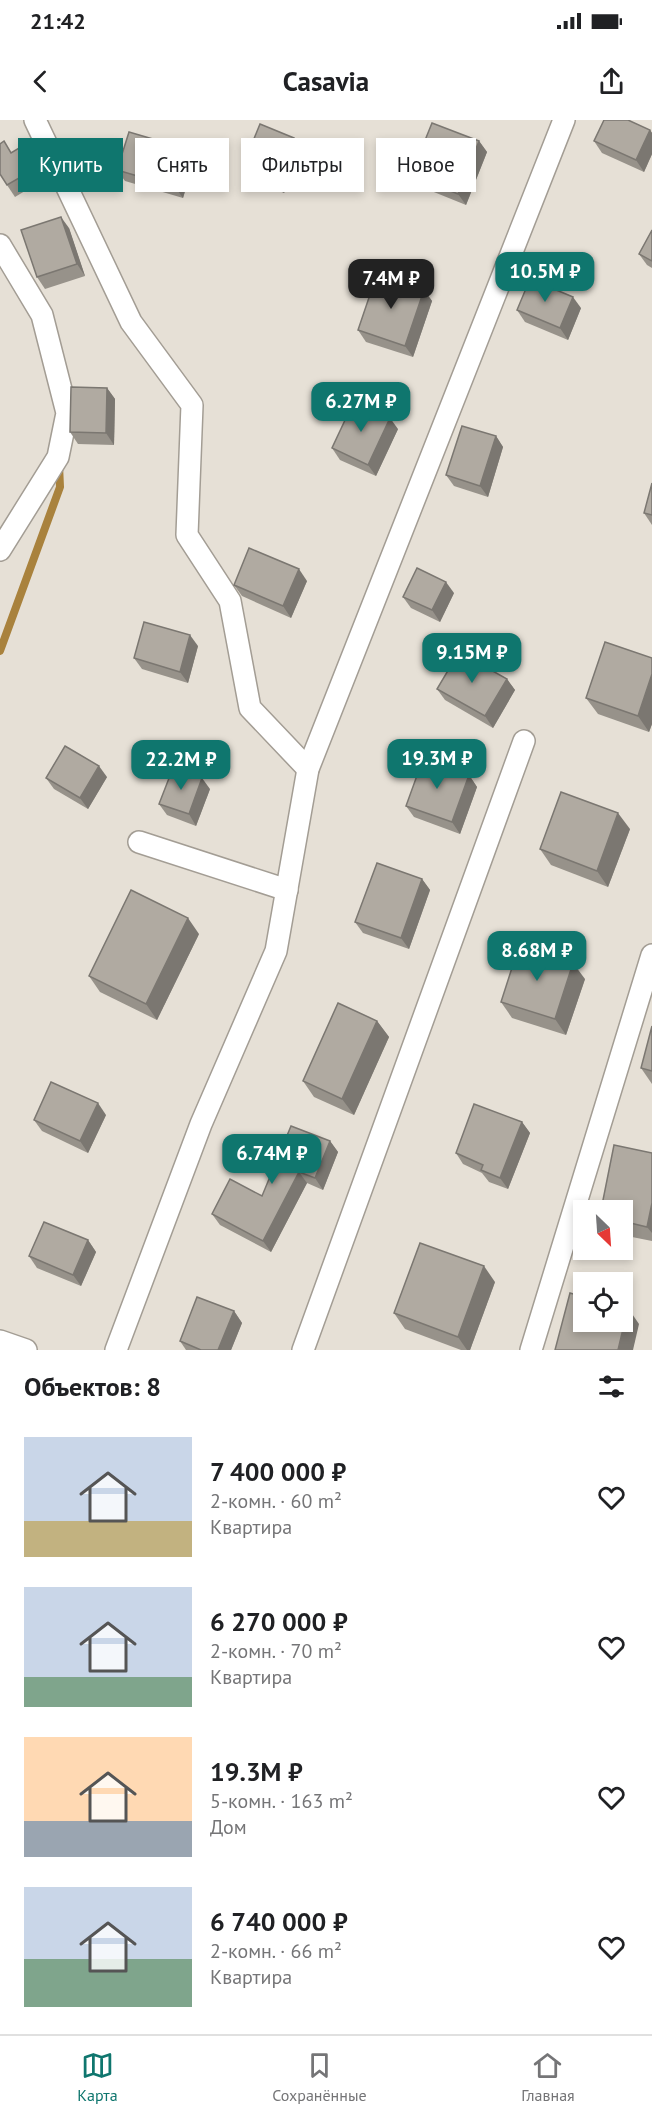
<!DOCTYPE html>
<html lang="ru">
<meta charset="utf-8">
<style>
:root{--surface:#fff;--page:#f2f2f2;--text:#202124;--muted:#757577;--line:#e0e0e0;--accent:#0f766e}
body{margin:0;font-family:"PT Sans",sans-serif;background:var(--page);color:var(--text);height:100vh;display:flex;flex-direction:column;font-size:22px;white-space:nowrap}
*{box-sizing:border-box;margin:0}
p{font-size:20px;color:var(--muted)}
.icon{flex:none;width:33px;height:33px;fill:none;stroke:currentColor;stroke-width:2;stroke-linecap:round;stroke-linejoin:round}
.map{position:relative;height:1230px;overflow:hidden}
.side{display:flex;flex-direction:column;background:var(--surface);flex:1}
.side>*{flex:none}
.banner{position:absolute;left:18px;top:18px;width:616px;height:54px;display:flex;gap:12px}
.needle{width:39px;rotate:155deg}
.controls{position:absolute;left:573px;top:1080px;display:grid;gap:12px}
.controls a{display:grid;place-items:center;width:60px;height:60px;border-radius:0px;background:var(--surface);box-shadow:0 3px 9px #0003;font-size:30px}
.price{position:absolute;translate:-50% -51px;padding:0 14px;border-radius:12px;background:var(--accent);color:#fff;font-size:20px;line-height:39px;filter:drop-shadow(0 2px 3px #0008)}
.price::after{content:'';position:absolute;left:50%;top:36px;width:18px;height:14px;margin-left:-9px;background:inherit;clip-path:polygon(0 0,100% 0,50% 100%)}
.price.on{background:#222;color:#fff}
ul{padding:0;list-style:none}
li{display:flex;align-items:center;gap:18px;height:150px;padding:0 24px}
li span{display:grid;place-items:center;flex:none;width:168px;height:120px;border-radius:0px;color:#555}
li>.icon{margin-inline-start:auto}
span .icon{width:72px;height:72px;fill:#fffc;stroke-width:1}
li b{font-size:26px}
h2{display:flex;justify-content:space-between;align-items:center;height:72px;padding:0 24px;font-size:26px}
.pill{padding:0 21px;border-radius:0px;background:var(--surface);box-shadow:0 3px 9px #0003;font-size:21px;line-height:54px}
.pill.on{background:var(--accent);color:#fff}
.status{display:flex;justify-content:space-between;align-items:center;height:42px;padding:0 30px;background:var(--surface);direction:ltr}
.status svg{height:16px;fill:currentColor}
header{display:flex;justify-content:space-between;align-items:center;height:78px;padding:0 24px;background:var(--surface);font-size:27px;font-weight:700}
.menu{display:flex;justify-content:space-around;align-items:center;height:84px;border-top:2px solid var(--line);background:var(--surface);font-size:16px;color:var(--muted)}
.menu a{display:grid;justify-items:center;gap:3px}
.menu .on{color:var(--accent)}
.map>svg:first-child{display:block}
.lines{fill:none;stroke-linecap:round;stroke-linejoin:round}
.stream{stroke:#a9823d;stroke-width:8}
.street-casing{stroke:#a39d94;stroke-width:24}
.street{stroke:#fff;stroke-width:21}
.wall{fill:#97928a}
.shaded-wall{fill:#7b7771}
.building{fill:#b0aaa1;stroke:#7b7771;stroke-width:1.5}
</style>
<div class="status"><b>21:42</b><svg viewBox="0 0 49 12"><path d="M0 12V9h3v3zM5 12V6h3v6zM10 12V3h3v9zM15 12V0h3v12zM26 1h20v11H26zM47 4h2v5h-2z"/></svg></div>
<header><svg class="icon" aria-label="back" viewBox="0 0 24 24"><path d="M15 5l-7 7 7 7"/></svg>Casavia<svg class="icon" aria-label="share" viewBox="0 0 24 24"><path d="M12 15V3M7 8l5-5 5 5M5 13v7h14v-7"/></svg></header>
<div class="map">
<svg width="652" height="1230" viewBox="0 0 652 1230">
<rect width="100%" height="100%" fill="#e6e0d6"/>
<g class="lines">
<polyline class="stream" points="0,531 60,367 59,345"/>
<defs>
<g id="street">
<polyline points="35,0 131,202 192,285 187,415 230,481 250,588 308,649"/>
<polyline points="0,125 42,195 67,293 58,337 0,430"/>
<polyline points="139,722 287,770"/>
<polyline points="0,1221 26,1230"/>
<polyline points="116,1230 201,1004 276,831 308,649 564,0"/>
<polyline points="303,1230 524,621"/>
<polyline points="531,1230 652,835"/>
</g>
</defs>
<use href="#street" class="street-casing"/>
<use href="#street" class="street"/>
</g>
<g class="wall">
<polygon points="650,10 652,13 652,34 644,52 602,33 594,21"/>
<polygon points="294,18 302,30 284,73 250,59 242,48"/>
<polygon points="479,21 487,32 466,85 419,66 411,55"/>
<polygon points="12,32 37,33 48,57 15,77 7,65"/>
<polygon points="194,40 183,78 125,61 117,50"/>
<polygon points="69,108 85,156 45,169 37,157"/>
<polygon points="652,110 652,148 647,145 639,134"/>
<polygon points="424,170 432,181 413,237 366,222 358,210"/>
<polygon points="581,188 568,220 525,202 517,190"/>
<polygon points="107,268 115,279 114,325 78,324 70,312"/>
<polygon points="398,309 376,356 340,340 332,328"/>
<polygon points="496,316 503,327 488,377 454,366 446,355"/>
<polygon points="652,363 652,405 644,393"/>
<polygon points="307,461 291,498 242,476 234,465"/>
<polygon points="454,473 440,502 411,488 403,477"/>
<polygon points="198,526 188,563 142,549 134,538"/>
<polygon points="652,538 652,604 649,612 598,594 586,578"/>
<polygon points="507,559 515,570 493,608 445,580 437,569"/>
<polygon points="469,655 477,667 460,714 414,697 406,686"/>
<polygon points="107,657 88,689 54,669 46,658"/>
<polygon points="210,669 196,706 167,695 159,684"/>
<polygon points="630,709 608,767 551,745 540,729"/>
<polygon points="422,759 430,770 409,829 363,813 355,802"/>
<polygon points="199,814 157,900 100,872 89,856"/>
<polygon points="585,859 566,915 512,898 501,882"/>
<polygon points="377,901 389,917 354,995 314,977 303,961"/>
<polygon points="641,948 652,951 652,964"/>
<polygon points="106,995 88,1033 42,1011 34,1000"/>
<polygon points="522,1002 530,1013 508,1069 489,1062 482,1053 463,1044 456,1033"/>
<polygon points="330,1021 338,1032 323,1070 307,1063 271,1132 220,1105 212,1094 262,1076"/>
<polygon points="652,1033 652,1121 622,1115 622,1090"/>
<polygon points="88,1120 96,1132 81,1166 37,1148 29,1136"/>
<polygon points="495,1162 470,1230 461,1230 405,1209 394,1193"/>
<polygon points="234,1191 242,1203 231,1230 186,1230 180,1221"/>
</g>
<g class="shaded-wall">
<polygon points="650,10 652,13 652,34 644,52 636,40"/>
<polygon points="294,18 302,30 284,73 276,61"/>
<polygon points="479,21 487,32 466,85 458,74"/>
<polygon points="29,22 37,33 48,57 40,46"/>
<polygon points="187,29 194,40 183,78 175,67"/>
<polygon points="61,97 69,108 85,156 77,144"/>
<polygon points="424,170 432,181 413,237 405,226"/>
<polygon points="573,177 581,188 568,220 560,208"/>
<polygon points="107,268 115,279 114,325 106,313"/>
<polygon points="390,298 398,309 376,356 368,345"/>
<polygon points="496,316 503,327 488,377 480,366"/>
<polygon points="299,449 307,461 291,498 283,486"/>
<polygon points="446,462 454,473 440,502 432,490"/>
<polygon points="190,515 198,526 188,563 180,552"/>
<polygon points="652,554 652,604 649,612 638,596"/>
<polygon points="507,559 515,570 493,608 485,596"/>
<polygon points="99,646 107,657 88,689 80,678"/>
<polygon points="469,655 477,667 460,714 452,702"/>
<polygon points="202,658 210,669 196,706 189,694"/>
<polygon points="618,693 630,709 608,767 597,751"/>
<polygon points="422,759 430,770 409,829 401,818"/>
<polygon points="188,798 199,814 157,900 146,884"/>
<polygon points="573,843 585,859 566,915 555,899"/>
<polygon points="377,901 389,917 354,995 342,979"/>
<polygon points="98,983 106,995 88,1033 80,1021"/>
<polygon points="522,1002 530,1013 508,1069 500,1058"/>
<polygon points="330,1021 338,1032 323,1070 315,1058"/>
<polygon points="299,1052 307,1063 271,1132 263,1121"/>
<polygon points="652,1083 652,1113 647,1107"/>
<polygon points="88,1120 96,1132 81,1166 73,1155"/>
<polygon points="484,1146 495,1162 470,1230 467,1230 458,1217"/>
<polygon points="628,1188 639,1204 633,1230 618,1230"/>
<polygon points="234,1191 242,1203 231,1230 218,1230"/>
</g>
<g class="building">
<polygon points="604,0 628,0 650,10 636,40 594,21"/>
<polygon points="432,3 479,21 458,74 411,55"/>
<polygon points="260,4 294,18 276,61 242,48"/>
<polygon points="129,12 187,29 175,67 117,50"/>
<polygon points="4,21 11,33 29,22 40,46 7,65 0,54 0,24"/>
<polygon points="61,97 77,144 37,157 21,110"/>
<polygon points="652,110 652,141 639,134"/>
<polygon points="377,154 424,170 405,226 358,210"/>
<polygon points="530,159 573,177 560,208 517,190"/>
<polygon points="71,267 107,268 106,313 70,312"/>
<polygon points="354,281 390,298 368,345 332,328"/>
<polygon points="462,306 496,316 480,366 446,355"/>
<polygon points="652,363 652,395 644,393"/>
<polygon points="249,428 299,449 283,486 234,465"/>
<polygon points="417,448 446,462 432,490 403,477"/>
<polygon points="144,502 190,515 180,552 134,538"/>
<polygon points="605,522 652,538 652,554 638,596 586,578"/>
<polygon points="459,532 507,559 485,596 437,569"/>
<polygon points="65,626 99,646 80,678 46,658"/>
<polygon points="423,639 469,655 452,702 406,686"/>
<polygon points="173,648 202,658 189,694 159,684"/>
<polygon points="561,672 618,693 597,751 540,729"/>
<polygon points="377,743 422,759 401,818 355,802"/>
<polygon points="131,770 188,798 146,884 89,856"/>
<polygon points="519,826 573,843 555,899 501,882"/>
<polygon points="338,883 377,901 342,979 303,961"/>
<polygon points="652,906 652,951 641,948"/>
<polygon points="51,962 98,983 80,1021 34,1000"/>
<polygon points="474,984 522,1002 500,1058 481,1050 483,1045 456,1033"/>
<polygon points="291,1006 330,1021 315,1058 299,1052 263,1121 212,1094 230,1059 262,1076"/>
<polygon points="614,1025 652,1033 652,1083 647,1107 622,1101 622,1090 601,1090"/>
<polygon points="44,1102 88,1120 73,1155 29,1136"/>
<polygon points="420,1123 484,1146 458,1217 394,1193"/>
<polygon points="570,1173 584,1177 584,1202 622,1202 622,1186 628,1188 618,1230 555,1230"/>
<polygon points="197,1177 234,1191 218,1230 201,1230 180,1221"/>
</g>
</svg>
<div class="controls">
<a><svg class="needle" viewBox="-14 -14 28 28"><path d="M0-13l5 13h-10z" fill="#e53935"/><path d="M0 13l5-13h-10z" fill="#757577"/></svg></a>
<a><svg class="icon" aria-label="locate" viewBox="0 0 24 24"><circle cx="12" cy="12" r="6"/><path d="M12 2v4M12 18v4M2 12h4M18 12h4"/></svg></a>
</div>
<b class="price" style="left:545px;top:183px">10.5M ₽</b>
<b class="price on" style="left:391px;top:190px">7.4M ₽</b>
<b class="price" style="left:361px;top:313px">6.27M ₽</b>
<b class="price" style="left:472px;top:564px">9.15M ₽</b>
<b class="price" style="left:437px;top:670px">19.3M ₽</b>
<b class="price" style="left:181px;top:671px">22.2M ₽</b>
<b class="price" style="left:537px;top:862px">8.68M ₽</b>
<b class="price" style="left:272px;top:1065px">6.74M ₽</b>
<div class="banner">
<a class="pill on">Купить</a>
<a class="pill">Снять</a>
<a class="pill">Фильтры</a>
<a class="pill">Новое</a>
</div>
</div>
<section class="side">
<h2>Объектов: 8<svg class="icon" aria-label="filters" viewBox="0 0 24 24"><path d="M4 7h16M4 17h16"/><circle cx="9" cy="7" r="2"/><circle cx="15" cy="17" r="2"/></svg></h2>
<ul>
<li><span style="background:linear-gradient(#c9d6e8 70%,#c2b280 0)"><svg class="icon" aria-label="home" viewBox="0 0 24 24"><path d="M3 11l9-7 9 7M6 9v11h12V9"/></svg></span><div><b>7 400 000 ₽</b><p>2-комн. · 60 m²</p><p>Квартира</p></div><svg class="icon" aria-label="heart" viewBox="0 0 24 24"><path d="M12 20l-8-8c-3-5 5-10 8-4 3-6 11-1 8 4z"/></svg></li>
<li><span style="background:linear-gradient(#c9d6e8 75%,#7fa58c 0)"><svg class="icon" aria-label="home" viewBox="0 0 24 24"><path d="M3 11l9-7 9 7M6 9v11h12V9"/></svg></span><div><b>6 270 000 ₽</b><p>2-комн. · 70 m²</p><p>Квартира</p></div><svg class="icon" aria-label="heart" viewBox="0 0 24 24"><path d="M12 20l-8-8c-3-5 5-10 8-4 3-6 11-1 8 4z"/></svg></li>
<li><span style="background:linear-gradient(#ffd9b3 70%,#9aa5b1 0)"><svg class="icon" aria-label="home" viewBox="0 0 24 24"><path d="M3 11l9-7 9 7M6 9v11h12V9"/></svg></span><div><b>19.3M ₽</b><p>5-комн. · 163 m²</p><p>Дом</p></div><svg class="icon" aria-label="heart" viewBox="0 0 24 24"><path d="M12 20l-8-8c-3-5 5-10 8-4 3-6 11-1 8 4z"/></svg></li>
<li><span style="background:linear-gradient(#c9d6e8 60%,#7fa58c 0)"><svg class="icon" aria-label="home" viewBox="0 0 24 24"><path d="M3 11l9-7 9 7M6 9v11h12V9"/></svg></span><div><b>6 740 000 ₽</b><p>2-комн. · 66 m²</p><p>Квартира</p></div><svg class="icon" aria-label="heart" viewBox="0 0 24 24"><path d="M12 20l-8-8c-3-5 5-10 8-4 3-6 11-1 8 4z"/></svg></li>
</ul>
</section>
<nav class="menu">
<a class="on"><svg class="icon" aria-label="map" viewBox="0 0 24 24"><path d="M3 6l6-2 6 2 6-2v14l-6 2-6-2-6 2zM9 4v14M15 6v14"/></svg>Карта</a>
<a><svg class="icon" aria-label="saved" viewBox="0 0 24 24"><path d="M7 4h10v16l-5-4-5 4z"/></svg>Сохранённые</a>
<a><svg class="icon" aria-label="home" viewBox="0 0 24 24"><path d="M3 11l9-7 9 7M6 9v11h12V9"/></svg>Главная</a>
</nav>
